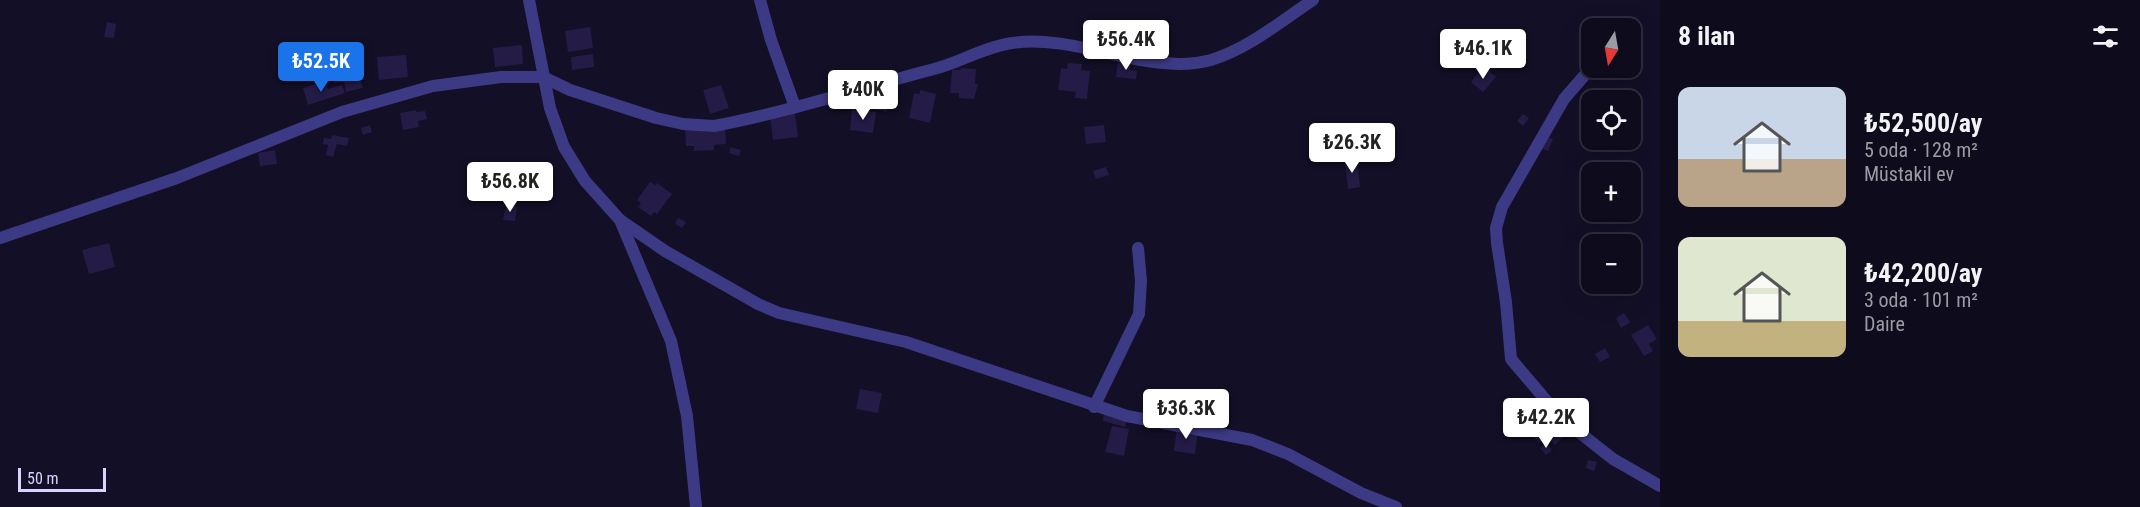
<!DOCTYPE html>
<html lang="tr">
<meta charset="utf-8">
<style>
:root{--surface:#0e0b1c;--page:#171425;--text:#f1f3f6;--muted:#9b9ba3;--line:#2e2b3b;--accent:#1a73e8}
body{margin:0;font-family:"Roboto Condensed",sans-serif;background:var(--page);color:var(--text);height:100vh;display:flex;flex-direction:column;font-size:22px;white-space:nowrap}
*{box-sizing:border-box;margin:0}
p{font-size:20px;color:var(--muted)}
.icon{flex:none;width:33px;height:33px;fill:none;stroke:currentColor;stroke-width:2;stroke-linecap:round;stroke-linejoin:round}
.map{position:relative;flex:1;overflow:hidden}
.panel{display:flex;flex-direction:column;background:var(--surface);width:480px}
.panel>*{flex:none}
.needle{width:39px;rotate:191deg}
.tools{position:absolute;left:1581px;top:18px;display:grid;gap:12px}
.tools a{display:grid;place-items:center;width:60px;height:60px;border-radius:12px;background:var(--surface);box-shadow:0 6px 24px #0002,0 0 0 2px var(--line);font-size:30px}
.scale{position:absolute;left:18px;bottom:15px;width:88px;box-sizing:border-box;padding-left:6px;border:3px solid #d9d4ff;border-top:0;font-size:16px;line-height:21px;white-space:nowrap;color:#d9d4ff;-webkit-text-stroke:4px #130f26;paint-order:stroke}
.price{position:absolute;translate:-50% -51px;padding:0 14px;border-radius:6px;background:#fff;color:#222;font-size:20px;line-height:39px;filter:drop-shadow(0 2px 3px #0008)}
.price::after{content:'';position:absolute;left:50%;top:36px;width:18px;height:14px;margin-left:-9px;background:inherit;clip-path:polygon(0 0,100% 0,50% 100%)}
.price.current{background:var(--accent);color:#fff}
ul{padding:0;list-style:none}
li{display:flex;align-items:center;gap:18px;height:150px;padding:0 18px}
li span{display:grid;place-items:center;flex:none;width:168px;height:120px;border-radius:12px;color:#555}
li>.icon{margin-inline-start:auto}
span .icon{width:72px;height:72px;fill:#fffc;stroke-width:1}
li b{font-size:26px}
h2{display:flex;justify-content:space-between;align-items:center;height:72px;padding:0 18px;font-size:26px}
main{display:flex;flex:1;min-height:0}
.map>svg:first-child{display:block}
.building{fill:#241b47}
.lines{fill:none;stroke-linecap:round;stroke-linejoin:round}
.minor{stroke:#3d3a85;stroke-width:12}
</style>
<main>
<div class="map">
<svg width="1660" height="507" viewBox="0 0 1660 507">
<rect width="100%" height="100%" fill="#130f26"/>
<g class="building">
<polygon points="107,22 116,24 114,38 104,37"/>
<polygon points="590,27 593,48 568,52 565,31"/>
<polygon points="522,45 523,64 495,67 493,48"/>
<polygon points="593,54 594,67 572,70 571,57"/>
<polygon points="406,55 408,77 379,80 377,57"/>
<polygon points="1118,61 1131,63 1130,70 1137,71 1136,79 1116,77"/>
<polygon points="1068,63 1082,64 1081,70 1090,71 1087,99 1075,98 1076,92 1058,90 1061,68 1067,69"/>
<polygon points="357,65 363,88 346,92 341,69"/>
<polygon points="961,68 976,69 975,84 978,84 974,99 959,98 959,93 950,93 952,70 961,70"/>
<polygon points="1481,70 1486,73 1488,70 1496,77 1483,92 1471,82"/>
<polygon points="325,81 328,89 342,85 345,93 308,105 303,88"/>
<polygon points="721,85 729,108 710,114 703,90"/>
<polygon points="867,86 891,92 887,112 862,106"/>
<polygon points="920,90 936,94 930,123 909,118 914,93 919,94"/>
<polygon points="852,109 876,112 873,133 850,130"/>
<polygon points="416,110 416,112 425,111 427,119 418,121 419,127 403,130 400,113"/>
<polygon points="795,113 798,137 773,140 770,116"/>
<polygon points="1523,114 1529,118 1523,126 1517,121"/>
<polygon points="370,125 372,132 363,135 361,128"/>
<polygon points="1104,125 1106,142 1086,144 1084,127"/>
<polygon points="725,127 726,144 714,145 714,150 694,151 694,146 686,146 685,128"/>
<polygon points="332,135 349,138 347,146 337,144 333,157 326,155 328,145 323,144 324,138 331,139"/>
<polygon points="1544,136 1553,139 1548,151 1539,147"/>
<polygon points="730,147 741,150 739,156 729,153"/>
<polygon points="275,150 277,164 260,166 258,153"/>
<polygon points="1357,160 1360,187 1348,189 1345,162"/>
<polygon points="1106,167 1109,175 1096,179 1093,171"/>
<polygon points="650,182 655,185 657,183 672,194 657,214 654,212 651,216 638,207 641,203 637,200"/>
<polygon points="506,205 517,207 515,221 503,220"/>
<polygon points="678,218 686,222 682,228 675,224"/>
<polygon points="109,243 115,267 89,274 82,250"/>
<polygon points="1624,313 1630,322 1621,328 1616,318"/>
<polygon points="1648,325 1657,339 1649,344 1653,351 1644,356 1631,335"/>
<polygon points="1605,348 1610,357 1600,362 1595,354"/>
<polygon points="860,389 882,393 878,413 856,409"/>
<polygon points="1546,404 1552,412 1549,414 1560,427 1565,424 1570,430 1555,445 1547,436 1539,443 1528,431 1536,424 1541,429 1536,423 1546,415 1541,409"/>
<polygon points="1104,412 1127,417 1125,427 1103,421"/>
<polygon points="1112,426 1129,429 1124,456 1105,452"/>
<polygon points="1177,427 1198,430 1195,454 1174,451"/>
<polygon points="1546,443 1552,450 1546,455 1540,448"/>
<polygon points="1588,460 1597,462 1594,471 1586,468"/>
</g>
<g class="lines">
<g class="minor">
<polyline points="529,0 550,108 564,147 585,181 620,220 671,341 687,416 696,507"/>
<polyline points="760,0 771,40 795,107"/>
<polyline points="1590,69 1564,99 1502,207 1496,228 1497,243 1506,302 1511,359 1561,418 1613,459 1660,486"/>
<polyline points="620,220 665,251 758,304 779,313 906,342 1127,416 1252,440 1288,454 1361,493 1396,507"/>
<path d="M0 238 177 178 342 112 433 86 501 77H543L570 90 656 118 683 124 714 126C788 112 861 88 934 69 961 62 984 47 1012 43 1075 33 1151 77 1211 60 1248 49 1281 21 1313 0"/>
<polyline points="1094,407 1139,314 1141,281 1138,248"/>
</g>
</g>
</svg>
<div class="tools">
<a><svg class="needle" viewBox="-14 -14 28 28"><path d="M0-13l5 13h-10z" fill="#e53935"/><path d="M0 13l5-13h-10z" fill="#9b9ba3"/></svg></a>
<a><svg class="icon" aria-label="locate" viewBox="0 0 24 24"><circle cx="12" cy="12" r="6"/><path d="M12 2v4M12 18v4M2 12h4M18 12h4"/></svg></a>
<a>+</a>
<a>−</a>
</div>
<div class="scale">50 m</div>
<b class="price" style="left:1126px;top:71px">₺56.4K</b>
<b class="price" style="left:1483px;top:80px">₺46.1K</b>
<b class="price current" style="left:321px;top:93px">₺52.5K</b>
<b class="price" style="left:863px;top:121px">₺40K</b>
<b class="price" style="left:1352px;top:174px">₺26.3K</b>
<b class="price" style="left:510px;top:213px">₺56.8K</b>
<b class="price" style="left:1186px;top:440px">₺36.3K</b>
<b class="price" style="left:1546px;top:449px">₺42.2K</b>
</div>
<section class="panel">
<h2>8 ilan<svg class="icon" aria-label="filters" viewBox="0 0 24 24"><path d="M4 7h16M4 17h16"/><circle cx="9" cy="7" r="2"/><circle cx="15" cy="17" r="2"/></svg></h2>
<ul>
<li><span style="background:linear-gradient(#c9d6e8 60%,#b9a48a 0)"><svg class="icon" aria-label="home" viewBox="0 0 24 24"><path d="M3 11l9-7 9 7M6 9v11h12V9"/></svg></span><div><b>₺52,500/ay</b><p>5 oda · 128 m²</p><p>Müstakil ev</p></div></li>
<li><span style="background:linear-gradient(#dfe7d0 70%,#c2b280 0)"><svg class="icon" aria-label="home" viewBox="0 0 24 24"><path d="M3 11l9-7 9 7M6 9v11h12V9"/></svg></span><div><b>₺42,200/ay</b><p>3 oda · 101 m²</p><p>Daire</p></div></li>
</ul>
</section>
</main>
